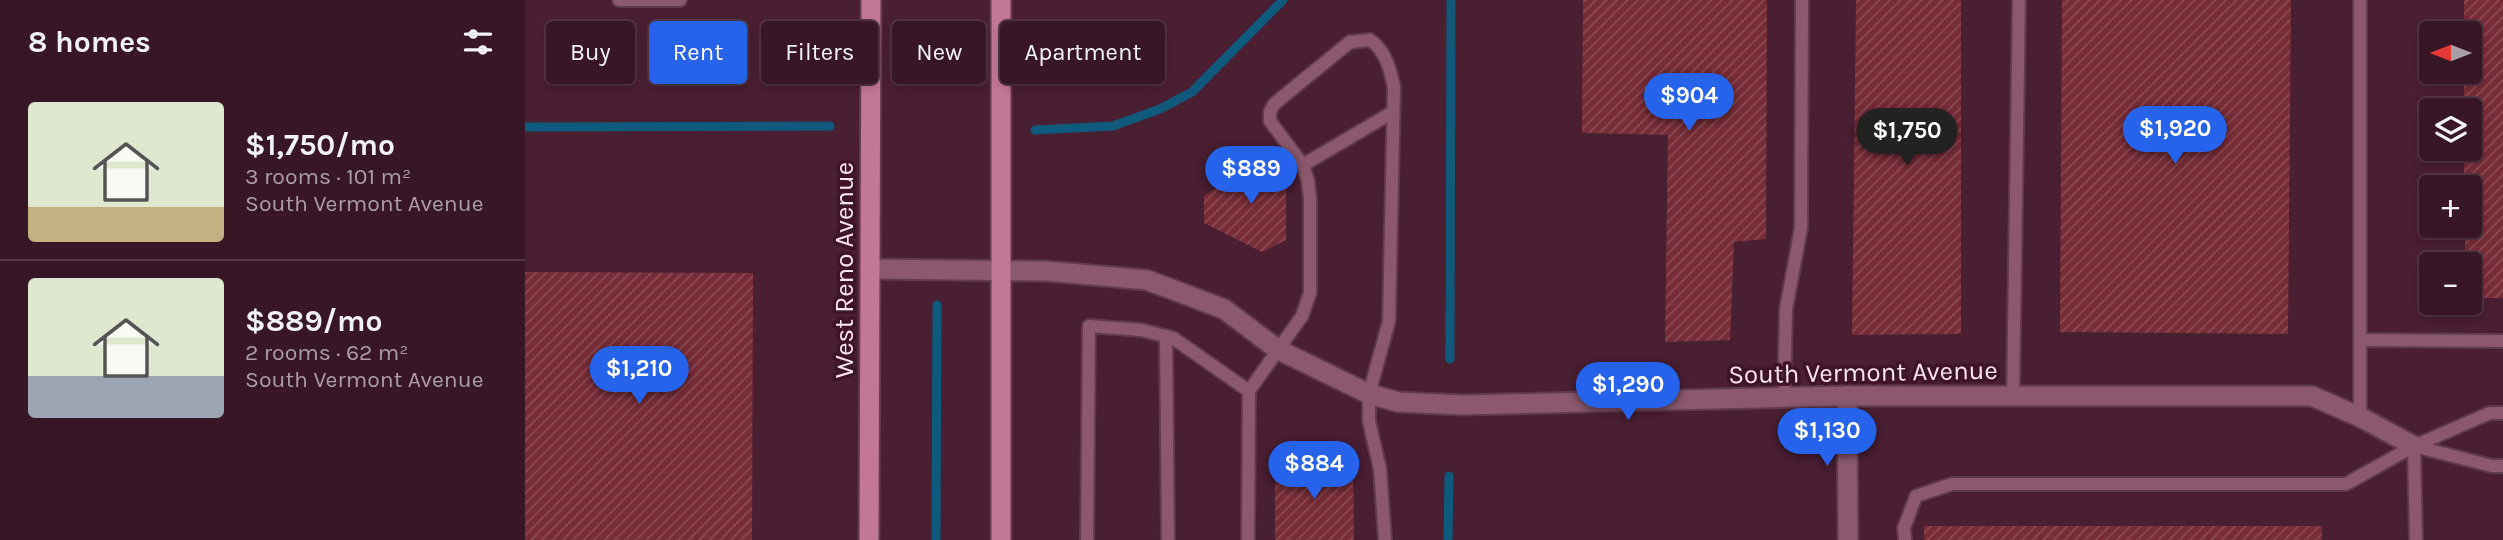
<!DOCTYPE html>
<meta charset="utf-8">
<style>
:root{--surface:#371726;--page:#3e202e;--text:#f1f3f6;--muted:#aa9fa7;--line:#513643;--accent:#2563eb}
body{margin:0;font-family:Karla,sans-serif;background:var(--page);color:var(--text);height:100vh;display:flex;flex-direction:column;font-size:26px;white-space:nowrap}
*{box-sizing:border-box;margin:0}
p{font-size:23px;color:var(--muted)}
.icon{flex:none;width:38px;height:38px;fill:none;stroke:currentColor;stroke-width:2;stroke-linecap:round;stroke-linejoin:round}
.map{position:relative;flex:1;overflow:hidden}
.sheet{display:flex;flex-direction:column;background:var(--surface);width:525px}
.sheet>*{flex:none}
.top-card{position:absolute;left:21px;top:21px;width:665px;height:63px;display:flex;gap:14px}
.needle{width:46px;rotate:270deg}
.buttons{position:absolute;left:1894px;top:21px;display:grid;gap:14px}
.buttons a{display:grid;place-items:center;width:63px;height:63px;border-radius:7px;background:var(--surface);box-shadow:0 4px 10px #0003,0 0 0 2px var(--line);font-size:35px}
.price{position:absolute;translate:-50% -60px;padding:0 16px;border-radius:24px;background:var(--accent);color:#fff;font-size:23px;line-height:46px;filter:drop-shadow(0 2px 4px #0008)}
.price::after{content:'';position:absolute;left:50%;top:42px;width:21px;height:16px;margin-left:-10px;background:inherit;clip-path:polygon(0 0,100% 0,50% 100%)}
.price.selected{background:#222;color:#fff}
ul{padding:0;list-style:none}
li{display:flex;align-items:center;gap:21px;height:175px;padding:0 28px}
li+li{border-top:2px solid var(--line)}
li span{display:grid;place-items:center;flex:none;width:196px;height:140px;border-radius:7px;color:#555}
li>.icon{margin-inline-start:auto}
span .icon{width:84px;height:84px;fill:#fffc;stroke-width:1}
li b{font-size:30px}
h2{display:flex;justify-content:space-between;align-items:center;height:84px;padding:0 28px;font-size:30px}
.pill{padding:0 24px;border-radius:7px;background:var(--surface);box-shadow:0 4px 10px #0003,0 0 0 2px var(--line);font-size:24px;line-height:63px}
.pill.selected{background:var(--accent);color:#fff}
main{display:flex;flex:1;min-height:0}
.map>svg:first-child{display:block}
.lines{fill:none;stroke-linecap:round;stroke-linejoin:round}
.stream{stroke:#10597a;stroke-width:9}
.building{fill:url(#building-hatch)}
.service-casing{stroke:#5f3c4d;stroke-width:16}
.minor-casing{stroke:#5f3c4d;stroke-width:23}
.primary-casing{stroke:#5f3c4d;stroke-width:23}
.service{stroke:#8a596d;stroke-width:12}
.minor{stroke:#8a596d;stroke-width:19}
.primary{stroke:#c47696;stroke-width:19}
.labels{text-anchor:middle;stroke-width:7;stroke-linejoin:round;paint-order:stroke}
.street-label{font-size:26px;fill:#fce5ed;stroke:#3e1528}
</style>
<main>
<section class="sheet">
<h2>8 homes<svg class="icon" aria-label="filters" viewBox="0 0 24 24"><path d="M4 7h16M4 17h16"/><circle cx="9" cy="7" r="2"/><circle cx="15" cy="17" r="2"/></svg></h2>
<ul>
<li><span style="background:linear-gradient(#dfe7d0 75%,#c2b280 0)"><svg class="icon" aria-label="home" viewBox="0 0 24 24"><path d="M3 11l9-7 9 7M6 9v11h12V9"/></svg></span><div><b>$1,750/mo</b><p>3 rooms · 101 m²</p><p>South Vermont Avenue</p></div></li>
<li><span style="background:linear-gradient(#dfe7d0 70%,#9aa5b1 0)"><svg class="icon" aria-label="home" viewBox="0 0 24 24"><path d="M3 11l9-7 9 7M6 9v11h12V9"/></svg></span><div><b>$889/mo</b><p>2 rooms · 62 m²</p><p>South Vermont Avenue</p></div></li>
</ul>
</section>
<div class="map">
<svg width="1978" height="540" viewBox="0 0 1978 540">
<defs>
<pattern id="building-hatch" width="6" height="6" patternUnits="userSpaceOnUse" patternTransform="scale(1.75)"><rect width="6" height="6" fill="#782c37"/><path d="M-1 1l2-2M0 6l6-6M5 7l2-2" fill="none" stroke="#8c4a54"/></pattern>
</defs>
<rect width="100%" height="100%" fill="#491f32"/>
<g class="lines">
<g class="stream">
<polyline points="0,127 305,126"/>
<polyline points="510,130 588,126 635,109 667,92 758,0"/>
<polyline points="925,359 926,0"/>
<polyline points="411,540 412,305"/>
<polyline points="923,540 924,476"/>
</g>
</g>
<g class="building">
<polygon points="1058,0 1242,0 1241,239 1209,242 1205,340 1140,342 1143,135 1057,133"/>
<polygon points="1331,0 1436,0 1436,334 1327,335"/>
<polygon points="1537,0 1766,0 1763,334 1535,332"/>
<polygon points="1939,0 1978,0 1978,298 1944,298 1944,264 1940,264 1940,226 1944,226 1944,187 1939,187 1939,149 1944,149 1944,110 1939,110 1939,72 1944,72 1944,33 1939,33"/>
<polygon points="738,156 761,173 761,240 737,252 679,223 679,196"/>
<polygon points="0,272 228,273 227,540 0,540"/>
<polygon points="828,462 829,540 750,540 750,463"/>
<rect x="1399" y="526" width="398" height="14"/>
</g>
<g class="lines">
<defs>
<g id="service">
<polyline points="94,0 155,0"/>
<polyline points="1835,0 1835,417"/>
<polyline points="778,165 868,112"/>
<polyline points="641,336 643,540"/>
<polyline points="1835,340 1978,341"/>
<polyline points="1488,396 1494,0"/>
<polyline points="1259,398 1261,309 1276,228 1277,0"/>
<polyline points="1889,446 1891,540"/>
<polyline points="1889,446 1967,466 1978,466"/>
<polyline points="562,540 564,326 616,330 648,338 724,391"/>
<path d="M723 540 724 391 777 316 785 293V199L783 181 778 165 745 121V112L749 104 825 42 845 40C861 51 865 69 869 87L864 321 844 394V421L855 469 860 540"/>
<polyline points="1380,540 1379,528 1391,496 1427,484 1821,484 1889,446 1965,413 1978,413"/>
</g>
<g id="minor">
<polyline points="345,269 521,271 622,280 699,309 752,349 844,394 873,402 938,405 1322,396 1787,396 1835,417 1889,446"/>
<polyline points="1322,396 1323,540"/>
</g>
<g id="primary">
<polyline points="344,540 346,0"/>
<polyline points="476,540 476,0"/>
</g>
</defs>
<use href="#service" class="service-casing"/>
<use href="#minor" class="minor-casing"/>
<use href="#primary" class="primary-casing"/>
<use href="#service" class="service"/>
<use href="#minor" class="minor"/>
<use href="#primary" class="primary"/>
</g>
<g class="labels">
<g class="street-label">
<text transform="translate(319 270) rotate(-90)" y="9">West Reno Avenue</text>
<text transform="translate(1338 372) rotate(-1)" y="9">South Vermont Avenue</text>
</g>
</g>
</svg>
<div class="buttons">
<a><svg class="needle" viewBox="-14 -14 28 28"><path d="M0-13l5 13h-10z" fill="#e53935"/><path d="M0 13l5-13h-10z" fill="#aa9fa7"/></svg></a>
<a><svg class="icon" aria-label="layers" viewBox="0 0 24 24"><path d="M12 4l9 5-9 5-9-5zM3 14l9 5 9-5"/></svg></a>
<a>+</a>
<a>−</a>
</div>
<b class="price" style="left:1164px;top:133px">$904</b>
<b class="price" style="left:1650px;top:166px">$1,920</b>
<b class="price selected" style="left:1382px;top:168px">$1,750</b>
<b class="price" style="left:726px;top:206px">$889</b>
<b class="price" style="left:114px;top:406px">$1,210</b>
<b class="price" style="left:1103px;top:422px">$1,290</b>
<b class="price" style="left:1302px;top:468px">$1,130</b>
<b class="price" style="left:789px;top:501px">$884</b>
<div class="top-card">
<a class="pill">Buy</a>
<a class="pill selected">Rent</a>
<a class="pill">Filters</a>
<a class="pill">New</a>
<a class="pill">Apartment</a>
</div>
</div>
</main>
